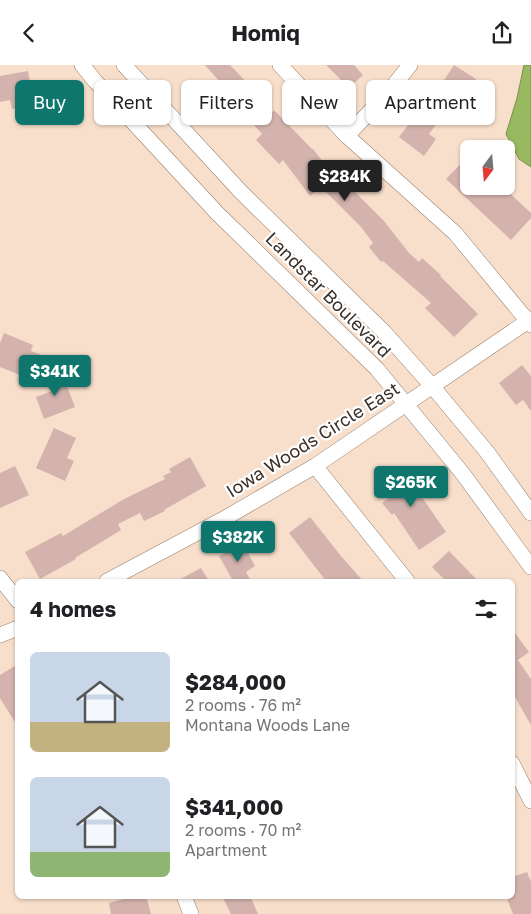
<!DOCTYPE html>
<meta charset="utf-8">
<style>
:root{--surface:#fff;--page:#f2f2f2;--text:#202124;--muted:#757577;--accent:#0f766e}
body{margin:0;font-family:"Golos Text",sans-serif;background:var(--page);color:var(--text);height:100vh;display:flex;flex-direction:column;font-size:19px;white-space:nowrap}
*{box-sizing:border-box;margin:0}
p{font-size:16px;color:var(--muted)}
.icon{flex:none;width:28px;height:28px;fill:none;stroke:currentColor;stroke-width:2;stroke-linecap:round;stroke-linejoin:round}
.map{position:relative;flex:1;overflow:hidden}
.drawer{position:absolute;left:15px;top:514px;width:500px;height:320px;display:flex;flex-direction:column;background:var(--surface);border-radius:8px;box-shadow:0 1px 4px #0004}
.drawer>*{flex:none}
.hud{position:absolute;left:15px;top:15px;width:501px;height:45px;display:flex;gap:10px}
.needle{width:32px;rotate:196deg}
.tools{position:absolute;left:460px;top:75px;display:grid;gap:10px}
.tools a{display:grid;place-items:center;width:55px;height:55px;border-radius:8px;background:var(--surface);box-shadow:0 1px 4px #0004;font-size:25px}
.price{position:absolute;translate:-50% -42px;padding:0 11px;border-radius:5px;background:var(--accent);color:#fff;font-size:16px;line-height:32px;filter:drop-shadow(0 1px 2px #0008)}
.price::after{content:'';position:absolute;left:50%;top:30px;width:15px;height:11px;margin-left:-8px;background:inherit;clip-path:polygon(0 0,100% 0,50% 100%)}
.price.current{background:#222;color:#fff}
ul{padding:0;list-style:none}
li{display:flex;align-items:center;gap:15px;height:125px;padding:0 15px}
li span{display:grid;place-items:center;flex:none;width:140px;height:100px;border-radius:8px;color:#555}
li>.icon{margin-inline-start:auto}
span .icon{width:60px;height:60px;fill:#fffc;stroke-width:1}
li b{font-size:21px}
h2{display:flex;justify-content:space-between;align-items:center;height:60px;padding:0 15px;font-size:21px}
.chip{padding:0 18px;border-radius:8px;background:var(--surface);box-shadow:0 1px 4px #0004;font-size:18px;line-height:45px}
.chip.current{background:var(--accent);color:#fff}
header{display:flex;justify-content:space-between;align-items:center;height:65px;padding:0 15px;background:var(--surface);font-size:22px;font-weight:700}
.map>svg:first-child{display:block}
.water{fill:#98b95f;stroke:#7c904f}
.building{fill:#d4b3ae}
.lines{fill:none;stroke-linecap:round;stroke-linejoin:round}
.minor-casing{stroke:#98816f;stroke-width:16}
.minor{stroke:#fff;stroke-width:15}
.labels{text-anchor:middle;stroke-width:4.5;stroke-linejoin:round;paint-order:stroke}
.street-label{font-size:18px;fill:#3b3129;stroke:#fff}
</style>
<header><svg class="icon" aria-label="back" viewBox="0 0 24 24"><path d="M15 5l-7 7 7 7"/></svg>Homiq<svg class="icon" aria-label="share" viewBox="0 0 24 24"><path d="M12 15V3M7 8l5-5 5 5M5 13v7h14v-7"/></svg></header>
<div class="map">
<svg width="531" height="849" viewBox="0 0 531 849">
<rect width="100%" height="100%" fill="#f8dfcb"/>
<polygon class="water" points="524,0 531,0 531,102 519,94 506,69 517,33"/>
<g class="building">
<polygon points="205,0 230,0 252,23 256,28 254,29 272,48 274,45 312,84 313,84 341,120 345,117 384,156 409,188 419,197 422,193 441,210 440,211 478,249 454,272 425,243 431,238 383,196 381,197 369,182 373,178 361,162 321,122 310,131 283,95 279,99 256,75 262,69 226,28 228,26"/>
<polygon points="326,0 354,0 363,10 349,23"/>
<polygon points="454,0 476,14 457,43 451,40 429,69 436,74 424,91 399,72 424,39 427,41"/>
<polygon points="28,6 32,28 23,30 25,42 12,44 10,35 0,37 0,11"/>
<polygon points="469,90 469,121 502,121 531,148 531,153 511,175 446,114"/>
<polygon points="4,268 33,280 31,286 41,290 30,314 0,302 0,278"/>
<polygon points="522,300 531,311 531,346 523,335 516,340 499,318"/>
<polygon points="62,308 75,342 44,354 36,332 55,325 38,318"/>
<polygon points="54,363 76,373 67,393 74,396 65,416 36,403"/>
<polygon points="190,392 206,421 164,445 165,446 144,456 140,448 118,459 121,465 75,493 76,494 40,514 25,487 61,468 63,471 124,434 165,414 163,411 171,407 169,404"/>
<polygon points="15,401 29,430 0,443 0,408"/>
<polygon points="391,401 400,412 407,405 423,425 419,428 446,467 419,485 394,448 392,450 382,438 392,431 377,413"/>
<polygon points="310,452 341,491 363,516 326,516 289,468"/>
<polygon points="243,479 255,501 246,507 251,516 233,516 219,491"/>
<polygon points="449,486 478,516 446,516 432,502"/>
<polygon points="201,503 209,516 177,516"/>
<polygon points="512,564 529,587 518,595 531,614 531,660 512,627"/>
<polygon points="18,599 18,662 0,633 0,610"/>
<polygon points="527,807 531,817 531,849 513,849 506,831 512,831 512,812"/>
<polygon points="135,831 146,831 151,849 111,849 109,838"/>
<polygon points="222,831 250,831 258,849 231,849"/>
</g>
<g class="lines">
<defs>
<g id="minor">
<polyline points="82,0 95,16 217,148 377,304 463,409 531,502"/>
<polyline points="124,0 241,127 384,267 432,321 487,387 531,448"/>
<polyline points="280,0 347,71 455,168 531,260"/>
<polyline points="347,71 390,25 410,0"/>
<polyline points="315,401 407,516"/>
<polyline points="0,513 18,536"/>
<polyline points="107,516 227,452 315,401 531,254"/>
<polyline points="0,570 18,563"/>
<polyline points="512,698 531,736"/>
<polyline points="184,831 191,849"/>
</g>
</defs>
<use href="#minor" class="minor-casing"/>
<use href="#minor" class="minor"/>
</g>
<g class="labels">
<g class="street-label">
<text transform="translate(328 230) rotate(45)" y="6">Landstar Boulevard</text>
<text transform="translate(313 375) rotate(-32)" y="6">Iowa Woods Circle East</text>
</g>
</g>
</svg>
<div class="tools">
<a><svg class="needle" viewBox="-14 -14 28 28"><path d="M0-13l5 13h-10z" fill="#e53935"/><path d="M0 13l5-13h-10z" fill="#757577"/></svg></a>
</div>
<b class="price current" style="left:345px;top:137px">$284K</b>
<b class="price" style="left:55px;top:332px">$341K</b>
<b class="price" style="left:411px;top:443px">$265K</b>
<b class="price" style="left:238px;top:498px">$382K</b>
<div class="hud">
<a class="chip current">Buy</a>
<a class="chip">Rent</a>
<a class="chip">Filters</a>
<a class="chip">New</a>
<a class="chip">Apartment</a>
</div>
<section class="drawer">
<h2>4 homes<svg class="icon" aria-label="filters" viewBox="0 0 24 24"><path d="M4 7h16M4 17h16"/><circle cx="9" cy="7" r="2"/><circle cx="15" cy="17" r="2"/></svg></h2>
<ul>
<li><span style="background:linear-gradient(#c9d6e8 70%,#c2b280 0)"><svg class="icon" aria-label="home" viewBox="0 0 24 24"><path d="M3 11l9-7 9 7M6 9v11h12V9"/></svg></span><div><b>$284,000</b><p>2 rooms · 76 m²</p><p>Montana Woods Lane</p></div></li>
<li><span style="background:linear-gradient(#c9d6e8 75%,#8fb573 0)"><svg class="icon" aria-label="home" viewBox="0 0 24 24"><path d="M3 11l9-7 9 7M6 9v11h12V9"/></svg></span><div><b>$341,000</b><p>2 rooms · 70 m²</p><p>Apartment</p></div></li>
</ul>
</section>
</div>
